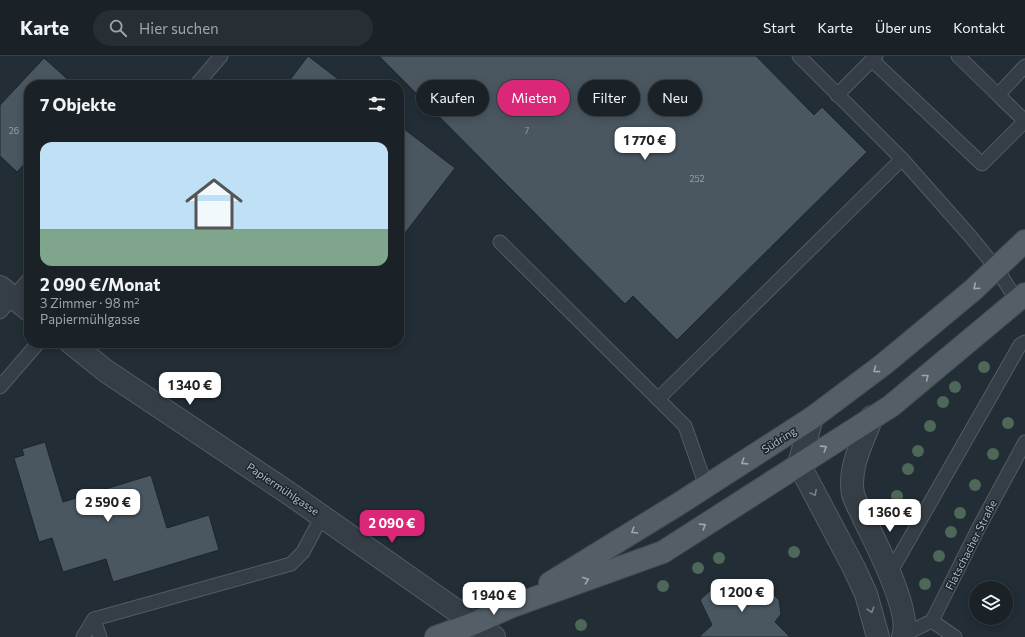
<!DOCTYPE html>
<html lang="de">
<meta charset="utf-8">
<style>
:root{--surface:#1a2228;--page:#272f34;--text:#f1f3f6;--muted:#9fa4a8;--line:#383f45;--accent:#db2777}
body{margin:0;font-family:Commissioner,sans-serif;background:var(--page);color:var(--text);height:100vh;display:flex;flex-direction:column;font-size:15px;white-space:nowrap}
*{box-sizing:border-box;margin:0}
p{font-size:13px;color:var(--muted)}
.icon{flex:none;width:22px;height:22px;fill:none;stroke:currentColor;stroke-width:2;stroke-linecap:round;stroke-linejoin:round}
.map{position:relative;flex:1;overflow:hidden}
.drawer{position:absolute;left:24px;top:24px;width:380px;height:268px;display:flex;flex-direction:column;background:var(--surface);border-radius:16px;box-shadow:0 2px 10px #0003,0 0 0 1px var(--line)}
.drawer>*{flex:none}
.guide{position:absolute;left:416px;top:24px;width:380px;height:36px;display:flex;gap:8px}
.buttons{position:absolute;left:969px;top:525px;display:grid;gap:8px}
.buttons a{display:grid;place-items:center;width:44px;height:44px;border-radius:50%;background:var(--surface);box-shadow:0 2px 10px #0003,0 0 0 1px var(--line);font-size:20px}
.price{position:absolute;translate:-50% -34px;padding:0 9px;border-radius:8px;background:#fff;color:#222;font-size:13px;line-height:26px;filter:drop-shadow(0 1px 2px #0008)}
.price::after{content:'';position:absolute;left:50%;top:24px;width:12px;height:9px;margin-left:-6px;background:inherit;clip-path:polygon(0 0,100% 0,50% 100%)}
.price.current{background:var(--accent);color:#fff}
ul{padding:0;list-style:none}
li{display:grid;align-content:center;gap:8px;height:212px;padding:0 16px}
li span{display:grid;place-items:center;height:124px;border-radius:12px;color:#555}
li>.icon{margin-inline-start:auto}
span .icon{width:72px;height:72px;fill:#fffc;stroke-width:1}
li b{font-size:17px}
h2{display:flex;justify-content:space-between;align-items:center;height:48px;padding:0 16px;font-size:17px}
.tag{padding:0 14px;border-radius:18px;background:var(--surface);box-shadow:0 2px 10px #0003,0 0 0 1px var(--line);font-size:14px;line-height:36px}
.tag.current{background:var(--accent);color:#fff}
header{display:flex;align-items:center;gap:24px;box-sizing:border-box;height:56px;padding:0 20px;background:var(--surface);border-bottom:1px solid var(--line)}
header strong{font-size:19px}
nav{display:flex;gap:22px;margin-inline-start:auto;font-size:14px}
.search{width:280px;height:36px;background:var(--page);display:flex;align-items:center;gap:10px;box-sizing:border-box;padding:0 14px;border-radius:22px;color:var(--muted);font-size:15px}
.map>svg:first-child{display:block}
.building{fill:#4a5761;stroke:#1c252d}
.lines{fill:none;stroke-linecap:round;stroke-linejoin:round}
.service-casing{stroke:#525c64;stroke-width:15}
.minor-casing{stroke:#525c64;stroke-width:24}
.tertiary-casing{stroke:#525c64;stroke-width:24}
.primary-casing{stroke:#414a53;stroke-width:24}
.service{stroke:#353e46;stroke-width:13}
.minor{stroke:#353e46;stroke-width:22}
.tertiary{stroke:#353e46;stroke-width:22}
.primary{stroke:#535e66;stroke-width:22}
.tree{fill:#4d6758}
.oneway{stroke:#9da7b0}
.oneway2{stroke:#78828b}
.labels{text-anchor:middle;stroke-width:3;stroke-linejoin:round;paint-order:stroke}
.number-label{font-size:9px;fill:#96a0aa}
.street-label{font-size:11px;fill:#afb9c3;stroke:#1b232b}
</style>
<header>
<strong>Karte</strong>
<div class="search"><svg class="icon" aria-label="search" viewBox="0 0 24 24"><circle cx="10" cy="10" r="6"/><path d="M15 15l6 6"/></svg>Hier suchen</div>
<nav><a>Start</a><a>Karte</a><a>Über uns</a><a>Kontakt</a></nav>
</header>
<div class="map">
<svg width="1025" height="581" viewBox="0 0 1025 581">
<rect width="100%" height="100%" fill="#222d35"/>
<g class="building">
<polygon points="308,0 346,29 286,29"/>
<polygon points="379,0 756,0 814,59 822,51 867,96 677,284 633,240 625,248"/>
<polygon points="44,2 74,29 29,29 29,103 17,116 0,100 0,49"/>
<polygon points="399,69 455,112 399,185"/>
<polygon points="45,386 63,446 151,419 167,472 209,459 219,494 113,526 106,503 63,516 52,482 39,486 14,402 24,399 22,393"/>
<polygon points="717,528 768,533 779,544 781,558 775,566 790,581 699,581 712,569 700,544"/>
</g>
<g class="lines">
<defs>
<g id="service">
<polyline points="799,0 902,103 970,180 997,213 1017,245"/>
<polyline points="958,0 998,39 1025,10"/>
<polyline points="872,4 982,108 1025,65"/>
<polyline points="196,29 221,0"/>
<polyline points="837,39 876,0"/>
<polyline points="998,39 1025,65"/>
<polyline points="500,186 685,370 706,430"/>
<polyline points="0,256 29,223"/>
<polyline points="0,331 38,287"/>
<polyline points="658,343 902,103"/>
<polyline points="890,517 1020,289 1025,286"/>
<polyline points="94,563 100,581"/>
<polyline points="932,565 955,581"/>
<polyline points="83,581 94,563 291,508 303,496 322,460"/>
<polyline points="899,581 932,565 978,473 1025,386"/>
</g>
<g id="minor">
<polyline points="0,231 29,254"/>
<polyline points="71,287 106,315 290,438 494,581"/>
</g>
<g id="tertiary">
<path d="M872 361C863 385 848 411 853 438 855 446 861 455 864 463 876 487 912 556 903 581"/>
<polyline points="812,362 799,408 854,512 866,538 878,581"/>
</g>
<g id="primary">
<polyline points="550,527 677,449 812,362 884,308 973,234 1025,185"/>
<polyline points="436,581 475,567 510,551 663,496 891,350 1025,238"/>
</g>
</defs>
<use href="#service" class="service-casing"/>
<use href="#minor" class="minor-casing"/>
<use href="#tertiary" class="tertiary-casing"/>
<use href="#primary" class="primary-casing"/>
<use href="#service" class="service"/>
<use href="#minor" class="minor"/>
<use href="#tertiary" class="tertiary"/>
<use href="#primary" class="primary"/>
</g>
<g class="tree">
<circle cx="984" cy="311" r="6"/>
<circle cx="955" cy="331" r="6"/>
<circle cx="943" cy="346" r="6"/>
<circle cx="1008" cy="367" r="6"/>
<circle cx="930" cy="370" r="6"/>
<circle cx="918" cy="395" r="6"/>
<circle cx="993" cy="398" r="6"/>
<circle cx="908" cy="413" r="6"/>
<circle cx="975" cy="429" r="6"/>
<circle cx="897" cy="440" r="6"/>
<circle cx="885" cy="455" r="6"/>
<circle cx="960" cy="457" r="6"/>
<circle cx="951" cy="476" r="6"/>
<circle cx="794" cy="496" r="6"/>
<circle cx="939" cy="500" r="6"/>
<circle cx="719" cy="502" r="6"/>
<circle cx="698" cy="512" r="6"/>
<circle cx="925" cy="528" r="6"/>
<circle cx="663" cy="530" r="6"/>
<circle cx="581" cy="569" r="6"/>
</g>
<defs><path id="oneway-chevron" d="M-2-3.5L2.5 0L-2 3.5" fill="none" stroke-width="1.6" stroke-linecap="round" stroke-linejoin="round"/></defs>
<g class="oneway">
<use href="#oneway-chevron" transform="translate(976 231) rotate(138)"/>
<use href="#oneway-chevron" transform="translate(876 314) rotate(143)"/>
<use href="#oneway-chevron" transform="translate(926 321) rotate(-39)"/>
<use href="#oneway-chevron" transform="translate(824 392) rotate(-33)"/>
<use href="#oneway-chevron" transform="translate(744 406) rotate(147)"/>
<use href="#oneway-chevron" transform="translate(703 470) rotate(-33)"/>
<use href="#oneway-chevron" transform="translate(634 475) rotate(149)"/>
<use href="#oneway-chevron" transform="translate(586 524) rotate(-20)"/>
</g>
<g class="oneway2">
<use href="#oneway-chevron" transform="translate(814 437) rotate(62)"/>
<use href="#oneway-chevron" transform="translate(871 554) rotate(72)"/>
</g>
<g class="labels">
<g class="number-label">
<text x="14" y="78">26</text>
<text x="527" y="78">7</text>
<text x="697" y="126">252</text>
</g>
<g class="street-label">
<text transform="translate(779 384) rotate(-33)" y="4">Südring</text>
<text transform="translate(283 433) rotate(34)" y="4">Papiermühlgasse</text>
<text transform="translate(971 489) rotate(-63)" y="4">Flatschacher Straße</text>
</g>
</g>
</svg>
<div class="buttons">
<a><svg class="icon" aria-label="layers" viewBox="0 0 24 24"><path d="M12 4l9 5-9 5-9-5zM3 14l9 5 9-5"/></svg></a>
</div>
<b class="price" style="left:645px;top:105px">1 770 €</b>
<b class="price" style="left:190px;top:350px">1 340 €</b>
<b class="price" style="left:108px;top:467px">2 590 €</b>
<b class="price" style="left:890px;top:477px">1 360 €</b>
<b class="price current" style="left:392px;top:488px">2 090 €</b>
<b class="price" style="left:742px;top:557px">1 200 €</b>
<b class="price" style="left:494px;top:560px">1 940 €</b>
<div class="guide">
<a class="tag">Kaufen</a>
<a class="tag current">Mieten</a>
<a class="tag">Filter</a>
<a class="tag">Neu</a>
</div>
<section class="drawer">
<h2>7 Objekte<svg class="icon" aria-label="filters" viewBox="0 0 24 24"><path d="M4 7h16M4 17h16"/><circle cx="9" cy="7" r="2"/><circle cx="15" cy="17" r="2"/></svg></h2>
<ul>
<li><span style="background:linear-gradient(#bfe0f5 70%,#7fa58c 0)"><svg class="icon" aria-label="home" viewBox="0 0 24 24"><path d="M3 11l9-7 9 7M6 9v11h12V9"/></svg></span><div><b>2 090 €/Monat</b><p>3 Zimmer · 98 m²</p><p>Papiermühlgasse</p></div></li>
</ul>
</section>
</div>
